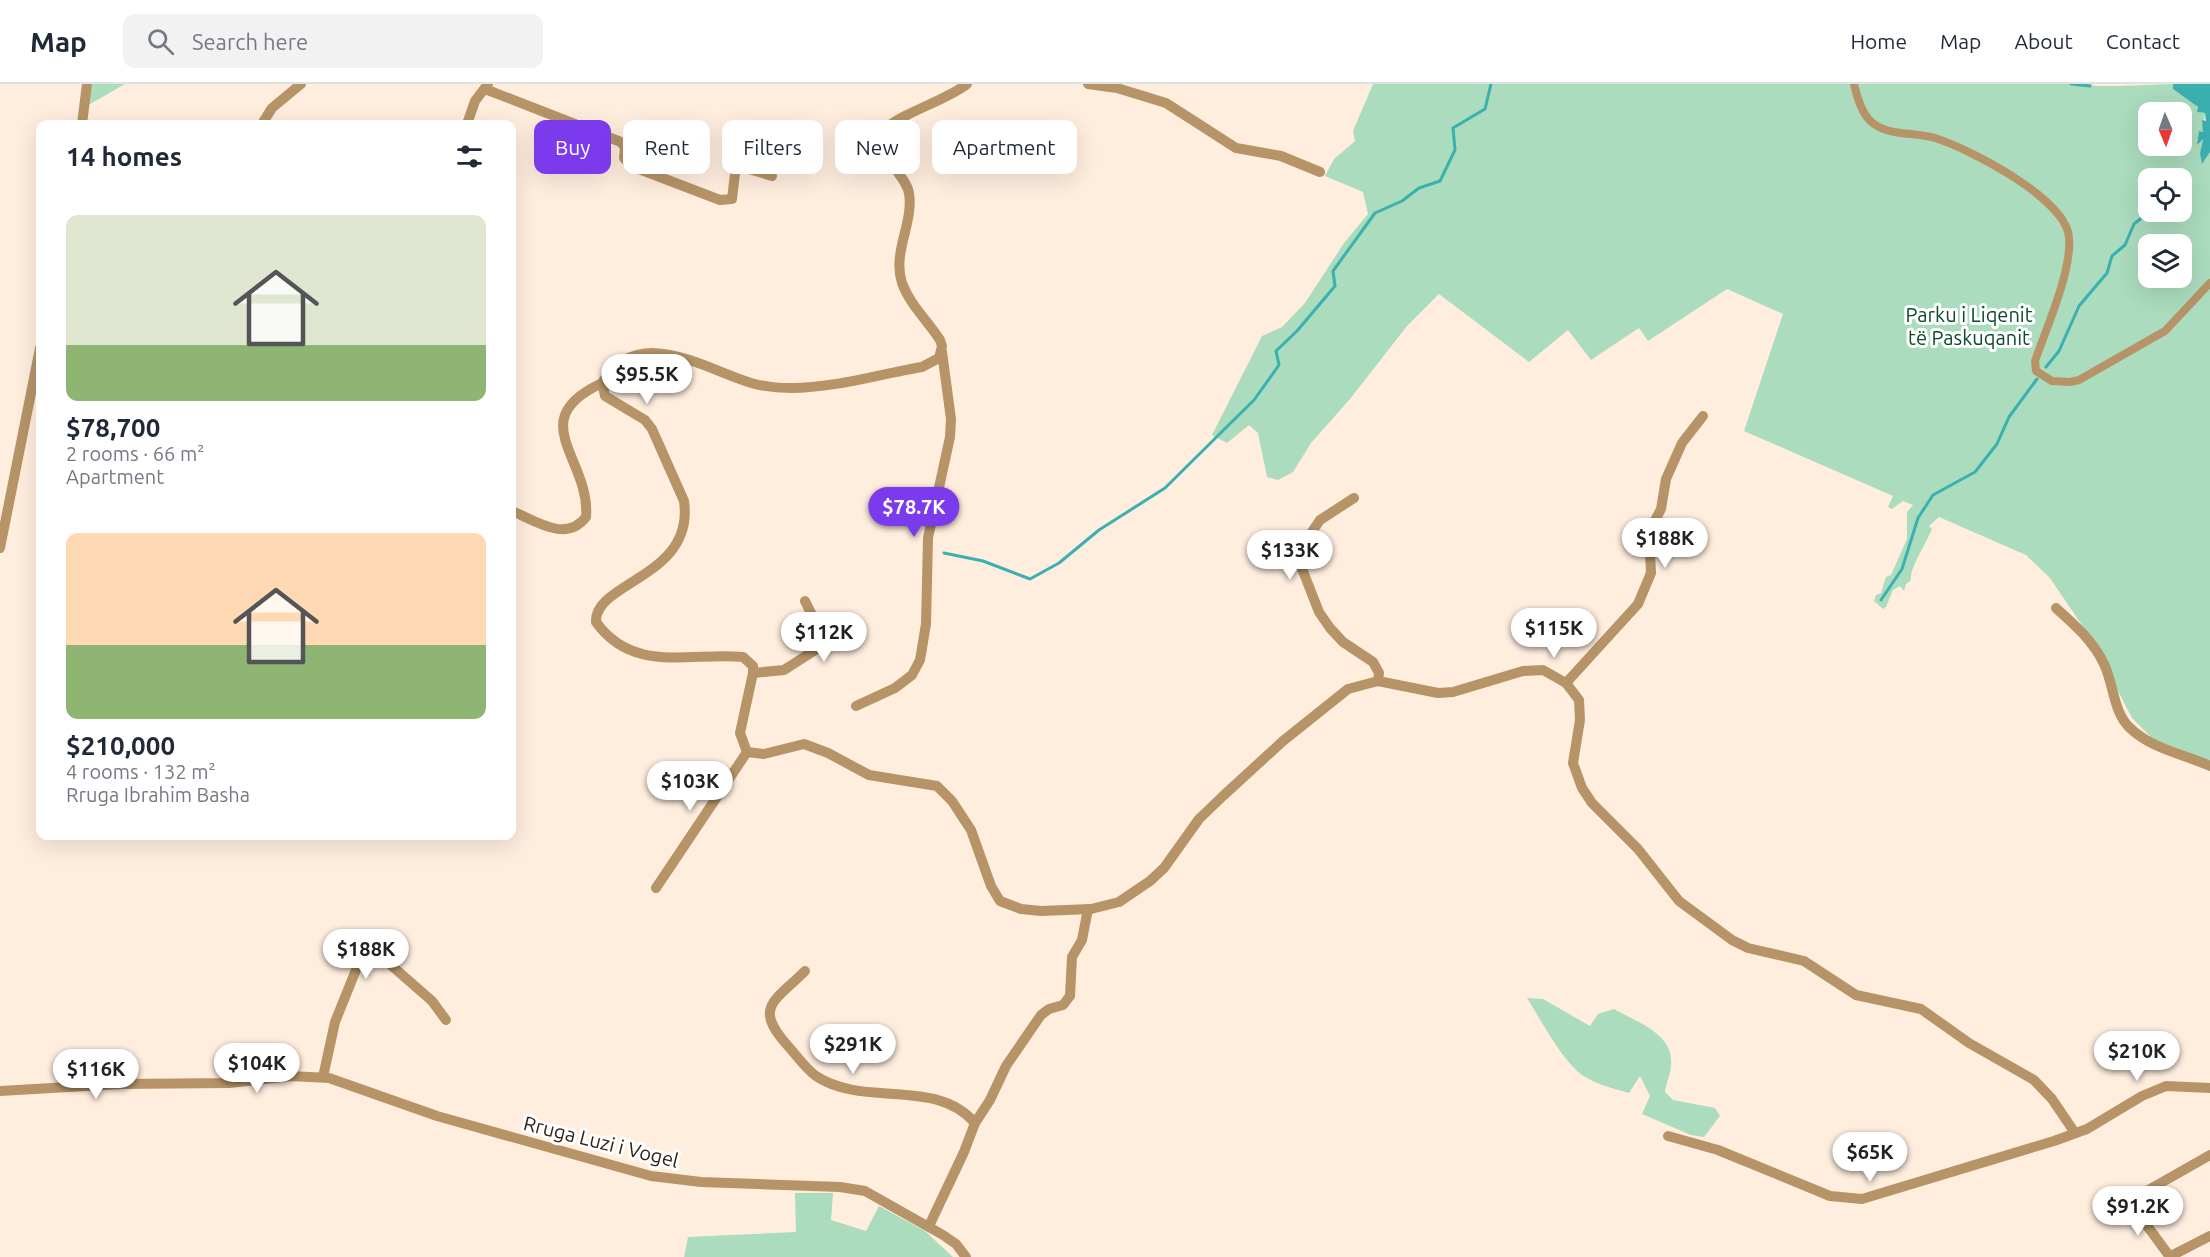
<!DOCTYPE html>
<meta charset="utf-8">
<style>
:root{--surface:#fff;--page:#f2f2f3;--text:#1f2937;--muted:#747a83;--line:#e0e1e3;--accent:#7c3aed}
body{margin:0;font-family:Ubuntu,sans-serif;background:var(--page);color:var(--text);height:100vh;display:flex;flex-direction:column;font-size:22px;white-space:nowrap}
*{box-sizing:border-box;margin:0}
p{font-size:20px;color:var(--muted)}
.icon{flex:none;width:33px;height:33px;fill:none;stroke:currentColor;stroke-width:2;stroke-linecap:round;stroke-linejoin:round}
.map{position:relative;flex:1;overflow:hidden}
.details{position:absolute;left:36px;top:36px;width:480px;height:720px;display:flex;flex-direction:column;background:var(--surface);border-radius:12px;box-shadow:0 6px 24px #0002}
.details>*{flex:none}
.top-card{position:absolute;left:534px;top:36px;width:570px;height:54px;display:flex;gap:12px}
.needle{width:39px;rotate:178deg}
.fabs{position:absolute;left:2138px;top:18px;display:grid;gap:12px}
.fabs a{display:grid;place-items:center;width:54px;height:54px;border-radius:12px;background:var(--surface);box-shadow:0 6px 24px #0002;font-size:30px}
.price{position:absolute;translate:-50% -51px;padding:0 14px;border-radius:21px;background:#fff;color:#222;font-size:20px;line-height:39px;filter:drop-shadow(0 2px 3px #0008)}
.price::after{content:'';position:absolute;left:50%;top:36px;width:18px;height:14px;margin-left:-9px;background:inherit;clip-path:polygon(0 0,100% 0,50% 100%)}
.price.on{background:var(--accent);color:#fff}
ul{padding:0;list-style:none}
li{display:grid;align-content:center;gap:12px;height:318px;padding:0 30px}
li span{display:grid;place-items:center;height:186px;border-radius:12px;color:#555}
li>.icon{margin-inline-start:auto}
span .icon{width:108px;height:108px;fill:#fffc;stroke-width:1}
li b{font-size:26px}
h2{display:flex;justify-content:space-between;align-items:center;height:72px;padding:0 30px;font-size:26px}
.tag{padding:0 21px;border-radius:12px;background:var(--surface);box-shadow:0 6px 24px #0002;font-size:21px;line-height:54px}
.tag.on{background:var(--accent);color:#fff}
header{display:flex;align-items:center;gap:36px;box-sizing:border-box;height:84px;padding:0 30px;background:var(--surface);border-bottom:2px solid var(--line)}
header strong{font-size:28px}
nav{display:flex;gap:33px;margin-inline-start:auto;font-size:21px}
.search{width:420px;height:54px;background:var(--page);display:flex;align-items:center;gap:15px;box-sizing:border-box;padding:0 21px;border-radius:12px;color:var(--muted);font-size:22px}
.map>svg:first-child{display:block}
.green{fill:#abdcbd;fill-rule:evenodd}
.water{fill:#3bb0b1}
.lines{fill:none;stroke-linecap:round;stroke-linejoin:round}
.stream{stroke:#3bb0b1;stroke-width:3}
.pedestrian{stroke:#b69468;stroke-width:8}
.minor{stroke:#b69468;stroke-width:10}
.labels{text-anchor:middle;stroke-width:6;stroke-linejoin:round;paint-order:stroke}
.park-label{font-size:20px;fill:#0d4a2c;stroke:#fff}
.street-label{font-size:20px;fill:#2d2319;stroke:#fff}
</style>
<header>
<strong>Map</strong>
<div class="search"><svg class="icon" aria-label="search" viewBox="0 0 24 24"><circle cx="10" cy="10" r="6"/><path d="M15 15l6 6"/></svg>Search here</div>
<nav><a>Home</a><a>Map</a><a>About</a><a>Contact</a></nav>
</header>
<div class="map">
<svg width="2210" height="1173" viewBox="0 0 2210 1173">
<rect width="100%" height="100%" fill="#ffeede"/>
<g class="green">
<polygon points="87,0 125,0 85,23"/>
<path d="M1373 0H2093L2091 1C2096 4 2162 0 2173 0V5L2195 20 2201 29H2205L2203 48 2199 47 2198 60 2203 54 2200 69 2203 78 2210 68V678L2155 657 2132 634 2090 553 2050 494 2026 471 1939 433 1929 442 1932 445C1927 458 1909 485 1911 496L1906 500 1904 507 1900 502 1893 506 1886 523 1883 525 1874 517 1876 511 1881 509 1886 493 1891 491 1907 455V428L1913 421 1903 417 1892 425 1888 423 1893 412 1744 347 1783 230 1727 205 1648 257 1639 244 1591 276 1568 246 1529 278 1439 210 1407 242 1350 315 1311 359 1293 388 1278 396 1267 393 1258 349 1249 341 1227 359 1212 351 1262 252 1282 243 1305 219 1344 159 1368 130 1363 108 1325 92 1334 75 1355 57 1353 47ZM2148 28H2181V62H2148ZM2148 94H2181V128H2148ZM2148 160H2181V194H2148Z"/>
<path d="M1527 914 1543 915 1590 942 1598 930 1614 925C1636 938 1674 949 1671 981 1671 990 1666 998 1665 1008L1673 1016 1715 1024 1720 1032 1704 1053 1691 1051 1642 1030 1650 1012 1640 992 1629 1009C1611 1004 1591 999 1577 987 1559 970 1540 935 1527 914Z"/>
<polygon points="795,1109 833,1109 831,1136 866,1147 879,1122 925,1147 953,1173 684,1173 688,1153 796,1148"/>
</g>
<polygon class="water" points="2173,0 2210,0 2210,68 2202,80 2200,69 2203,55 2197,61 2199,47 2203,48 2202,36 2206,37 2205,29 2197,28 2198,23 2173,5"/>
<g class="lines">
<g class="stream">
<polyline points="2071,0 2090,2"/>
<polyline points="2046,283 2059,267 2079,222 2107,189 2112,172 2125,161 2134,140 2149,128"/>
<polyline points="944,469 983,477 1030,495 1059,479 1099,446 1165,404 1254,316 1279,281 1276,267 1297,247 1335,202 1333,187 1375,129 1402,117 1419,104 1440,97 1455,66 1453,44 1485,25 1491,0"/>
<polyline points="1881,516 1902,485 1918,434 1933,411 1975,388 1997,360 2009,333 2037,295"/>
</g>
<path class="pedestrian" d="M1854 0C1857 13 1862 32 1874 40 1891 52 1915 48 1935 54 1970 65 2067 115 2069 154 2072 187 2046 245 2035 277L2036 287 2052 297 2070 298 2079 296 2165 247 2210 199"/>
<g class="minor">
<path d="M967 0C947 16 898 31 887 44 869 67 905 88 909 109 914 139 892 168 902 199 910 221 928 237 940 256L942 262 939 274 922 283C880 290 834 304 791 304 779 304 767 303 755 300 707 287 639 238 602 299L605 312 645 336 652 345 684 417C695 493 594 498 596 538 633 590 690 568 743 573L753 582V589L740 649 747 668 764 670 804 660 828 669 869 691 937 702 952 717 971 746 991 802 1000 817 1021 825 1041 827 1091 825 1119 818 1150 797 1164 784 1199 735 1223 712 1283 657 1348 605 1378 597 1438 609 1453 608 1523 587 1543 586 1566 599 1579 616 1580 636 1573 679 1582 704 1592 719 1638 765 1679 817 1732 856 1748 864 1804 877 1856 911 1921 925 1969 959 2034 996 2052 1015 2075 1049"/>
<polyline points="1088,0 1117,4 1166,19 1236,64 1281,72 1320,88"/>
<polyline points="485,5 621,58 625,64 624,74 631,82 720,116 732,115 736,81 772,92"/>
<polyline points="82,40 87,0"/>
<polyline points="262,40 272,24 301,0"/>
<polyline points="467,40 475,17 488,0"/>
<polyline points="1354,414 1320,436 1301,464 1299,477 1319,528 1330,544 1343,558 1373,578 1379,589 1378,597"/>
<path d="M512 427C536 437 566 459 586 433 591 375 522 336 602 299"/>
<polyline points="0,464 40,264"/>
<path d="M2056 524C2075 541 2093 557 2104 580 2114 601 2113 628 2130 644 2152 665 2183 670 2210 682"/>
<polyline points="753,589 784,586 823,561 817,541 805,517"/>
<polyline points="1566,599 1638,520 1651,489 1649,448 1661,425 1666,395 1682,359 1703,332"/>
<polyline points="856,622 895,604 912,591 920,576 926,540 928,454 950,353 951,335 942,268"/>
<polyline points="656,804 747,668"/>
<path d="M805 887C774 918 753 923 788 962 797 972 806 985 816 992 864 1024 936 993 975 1039"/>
<polyline points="323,993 335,938 364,866 372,865 376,868 432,917 446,936"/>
<polyline points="0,1007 120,1000 229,999 290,992 329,994 437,1032 651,1092 701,1098 840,1103 865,1107 943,1151 956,1160 966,1173"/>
<polyline points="1668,1052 1718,1066 1830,1112 1862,1115 2054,1057 2087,1045 2142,1012 2166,1002 2210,1004"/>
<polyline points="929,1142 964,1068 975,1039 990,1016 1006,982 1041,931 1049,925 1063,921 1070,912 1072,873 1082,856 1088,825"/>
<polyline points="2169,1173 2210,1152"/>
<polyline points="2170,1173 2129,1117 2210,1071"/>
</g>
</g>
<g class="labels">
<g class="park-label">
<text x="1969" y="238">Parku i Liqenit<tspan x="1969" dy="23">të Paskuqanit</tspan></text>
</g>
<g class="street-label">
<text transform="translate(601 1058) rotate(14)" y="7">Rruga Luzi i Vogel</text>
</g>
</g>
</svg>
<div class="fabs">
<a><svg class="needle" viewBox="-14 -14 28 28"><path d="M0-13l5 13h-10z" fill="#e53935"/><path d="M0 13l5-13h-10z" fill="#747a83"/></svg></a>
<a><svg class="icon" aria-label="locate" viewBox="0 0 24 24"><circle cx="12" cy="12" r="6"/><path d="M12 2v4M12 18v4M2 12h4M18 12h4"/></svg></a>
<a><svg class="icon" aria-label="layers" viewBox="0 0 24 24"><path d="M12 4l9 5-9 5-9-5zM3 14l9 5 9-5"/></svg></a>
</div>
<b class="price" style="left:647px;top:321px">$95.5K</b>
<b class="price on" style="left:914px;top:454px">$78.7K</b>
<b class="price" style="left:1665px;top:485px">$188K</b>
<b class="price" style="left:1290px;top:497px">$133K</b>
<b class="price" style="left:1554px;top:575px">$115K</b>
<b class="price" style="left:824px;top:579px">$112K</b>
<b class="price" style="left:690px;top:728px">$103K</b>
<b class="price" style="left:366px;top:896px">$188K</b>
<b class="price" style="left:853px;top:991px">$291K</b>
<b class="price" style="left:2137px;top:998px">$210K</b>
<b class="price" style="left:257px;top:1010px">$104K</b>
<b class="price" style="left:96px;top:1016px">$116K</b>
<b class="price" style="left:1870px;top:1099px">$65K</b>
<b class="price" style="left:2138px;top:1153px">$91.2K</b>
<div class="top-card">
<a class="tag on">Buy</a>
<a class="tag">Rent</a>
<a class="tag">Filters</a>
<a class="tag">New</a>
<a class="tag">Apartment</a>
</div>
<section class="details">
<h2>14 homes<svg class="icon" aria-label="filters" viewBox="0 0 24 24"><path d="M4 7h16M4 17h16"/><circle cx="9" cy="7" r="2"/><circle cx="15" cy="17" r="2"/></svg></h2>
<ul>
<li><span style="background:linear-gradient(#dfe7d0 70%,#8fb573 0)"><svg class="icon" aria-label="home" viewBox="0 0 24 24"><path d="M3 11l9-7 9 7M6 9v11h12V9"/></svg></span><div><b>$78,700</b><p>2 rooms · 66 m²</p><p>Apartment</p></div></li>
<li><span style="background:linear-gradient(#ffd9b3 60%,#8fb573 0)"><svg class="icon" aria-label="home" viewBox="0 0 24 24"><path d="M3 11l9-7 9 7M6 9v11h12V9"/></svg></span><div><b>$210,000</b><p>4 rooms · 132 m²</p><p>Rruga Ibrahim Basha</p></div></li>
</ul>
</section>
</div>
